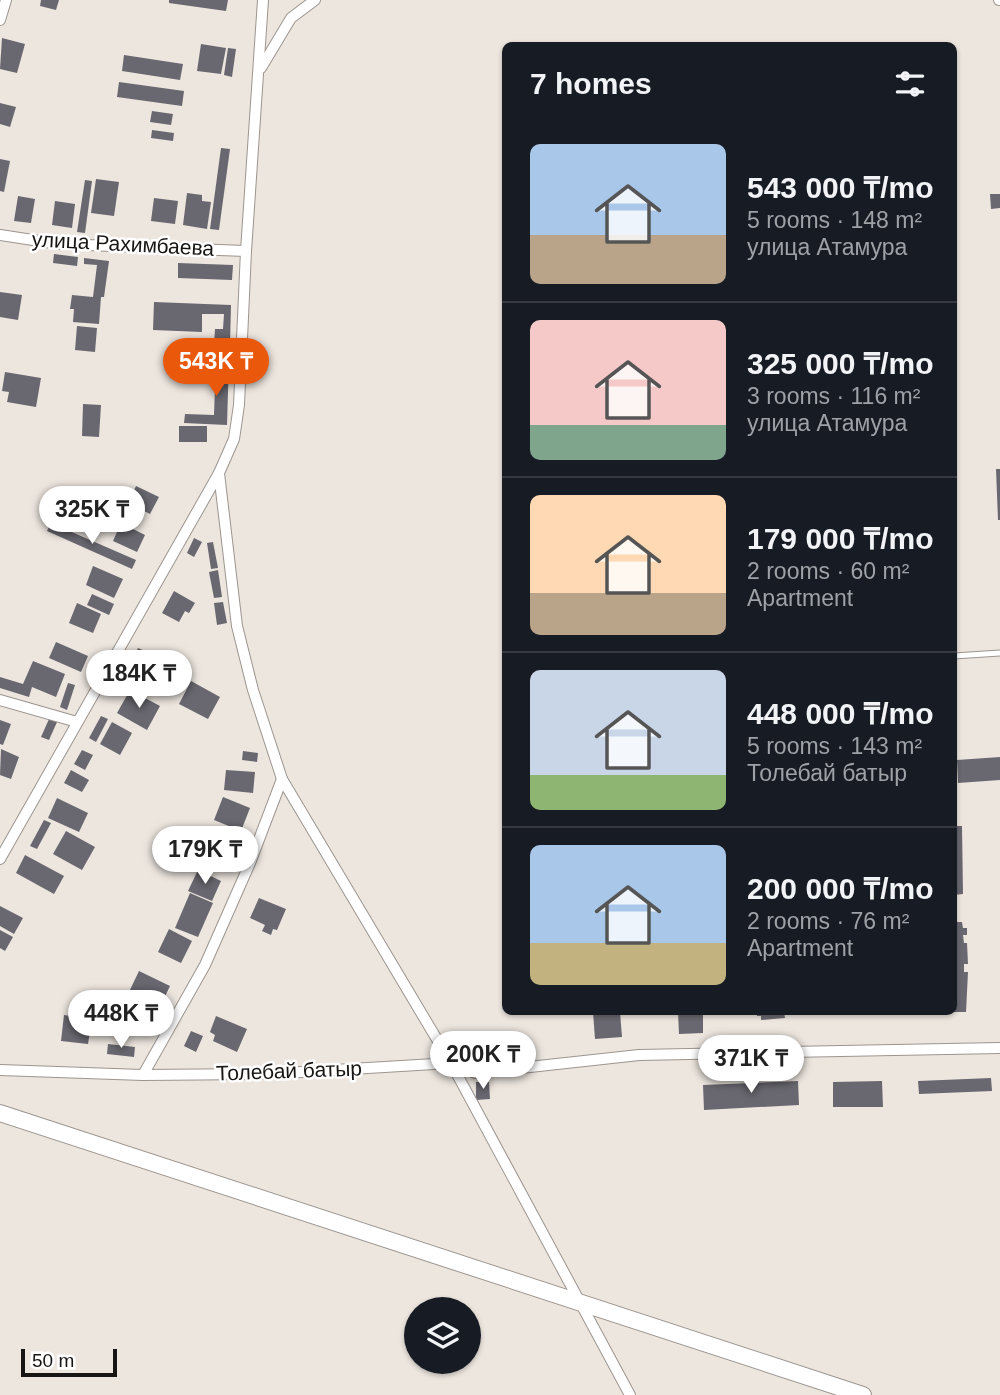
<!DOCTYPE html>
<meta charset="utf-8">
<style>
:root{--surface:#171b24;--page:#242831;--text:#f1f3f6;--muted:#9ea1a6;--line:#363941;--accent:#ea580c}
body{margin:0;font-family:Arial,sans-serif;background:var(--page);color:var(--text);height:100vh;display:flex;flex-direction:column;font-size:26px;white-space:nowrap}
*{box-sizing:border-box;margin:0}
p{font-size:23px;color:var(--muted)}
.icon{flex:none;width:38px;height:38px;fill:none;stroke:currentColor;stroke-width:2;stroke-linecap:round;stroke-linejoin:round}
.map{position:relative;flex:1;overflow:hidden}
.side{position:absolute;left:502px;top:42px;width:455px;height:973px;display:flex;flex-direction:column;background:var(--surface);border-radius:10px;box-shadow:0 2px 5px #0004}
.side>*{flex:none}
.buttons{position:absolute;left:404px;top:1297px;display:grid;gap:14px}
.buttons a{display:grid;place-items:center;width:77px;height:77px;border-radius:50%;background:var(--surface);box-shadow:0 2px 5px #0004;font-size:35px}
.scale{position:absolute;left:21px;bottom:18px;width:96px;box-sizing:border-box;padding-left:7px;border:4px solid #181614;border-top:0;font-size:19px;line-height:24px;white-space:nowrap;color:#181614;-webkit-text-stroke:5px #fff;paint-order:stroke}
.price{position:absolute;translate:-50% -60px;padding:0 16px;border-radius:24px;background:#fff;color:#222;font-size:23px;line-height:46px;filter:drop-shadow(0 2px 4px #0008)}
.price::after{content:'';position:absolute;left:50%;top:42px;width:21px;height:16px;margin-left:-10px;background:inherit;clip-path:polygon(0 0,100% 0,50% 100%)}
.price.selected{background:var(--accent);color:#fff}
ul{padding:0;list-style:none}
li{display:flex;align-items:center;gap:21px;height:175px;padding:0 28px}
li+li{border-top:2px solid var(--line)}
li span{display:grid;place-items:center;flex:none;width:196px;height:140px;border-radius:10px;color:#555}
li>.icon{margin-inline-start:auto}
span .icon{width:84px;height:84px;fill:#fffc;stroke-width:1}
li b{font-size:30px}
h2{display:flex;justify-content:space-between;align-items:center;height:84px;padding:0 28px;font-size:30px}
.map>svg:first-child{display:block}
.building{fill:#696870}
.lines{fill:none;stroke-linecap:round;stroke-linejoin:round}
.lane-casing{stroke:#9c958f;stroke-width:7}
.street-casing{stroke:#9c958f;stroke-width:12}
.secondary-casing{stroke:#9c958f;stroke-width:18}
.lane{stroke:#fff;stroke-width:5}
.street{stroke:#fff;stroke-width:10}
.secondary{stroke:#fff;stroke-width:16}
.labels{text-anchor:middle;stroke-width:5;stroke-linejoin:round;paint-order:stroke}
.street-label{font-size:21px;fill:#181614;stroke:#fff}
</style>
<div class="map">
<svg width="1000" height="1395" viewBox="0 0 1000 1395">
<rect width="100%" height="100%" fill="#ede6df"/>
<g class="building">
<polygon points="41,0 59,0 56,10 40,6"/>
<polygon points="169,0 228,0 226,11 169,3"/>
<polygon points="2,38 25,44 17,73 0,69"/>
<polygon points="201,44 226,48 221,74 197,71"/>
<polygon points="228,48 236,49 232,77 224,75"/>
<polygon points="124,55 183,64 180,80 122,71"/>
<polygon points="119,82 184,91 182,106 117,97"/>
<polygon points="0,103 16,107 10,127 0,124"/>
<polygon points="152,111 173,114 171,125 150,122"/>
<polygon points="152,130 174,133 173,141 151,138"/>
<polygon points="221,148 230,149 219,230 210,229"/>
<polygon points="0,159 10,161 4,192 0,191"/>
<polygon points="96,179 119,182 114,216 91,213"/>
<polygon points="85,180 92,181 85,233 77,232"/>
<polygon points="187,193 202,195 202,201 211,202 207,229 183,225"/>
<polygon points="990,194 1000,194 1000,208 991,209"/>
<polygon points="18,196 35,199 31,223 14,221"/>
<polygon points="154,198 178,201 175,224 151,221"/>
<polygon points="55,201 75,204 72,228 52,225"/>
<polygon points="54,254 78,257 77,266 53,263"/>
<polygon points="84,258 109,261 104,297 101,297 99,324 73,322 74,309 70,309 72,295 93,297 97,265 84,264"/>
<polygon points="178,263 233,265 232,280 178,278"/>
<polygon points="0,292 22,295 18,320 0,317"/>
<polygon points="154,302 231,305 230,346 214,345 215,329 223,329 224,314 202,314 202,332 153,330"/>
<polygon points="77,326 97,328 95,352 75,350"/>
<polygon points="216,358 229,358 227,425 184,423 185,414 214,415"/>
<polygon points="5,372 41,378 36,407 7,402 9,392 2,391"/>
<polygon points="83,404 101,405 99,437 82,436"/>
<rect x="179" y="426" width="28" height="16"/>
<polygon points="996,469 1000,469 1000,520 998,520"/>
<polygon points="136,486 159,497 150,514 128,503"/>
<polygon points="51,523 136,560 132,569 47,531"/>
<polygon points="121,523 145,535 137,552 113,541"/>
<polygon points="194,538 202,542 194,557 187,553"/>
<polygon points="213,542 218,568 211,569 207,543"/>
<polygon points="93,566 123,579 114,598 86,585"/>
<polygon points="218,570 222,597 214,598 209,572"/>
<polygon points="174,591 195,603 189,613 185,611 179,622 162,613"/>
<polygon points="92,594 114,604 109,615 87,605"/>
<polygon points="223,602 227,623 217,625 214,603"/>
<polygon points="77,603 101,614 93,633 69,623"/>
<polygon points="56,642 88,656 81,672 49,658"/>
<polygon points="138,648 145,651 136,669 129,665"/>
<polygon points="33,661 65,674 56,697 32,687 29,697 0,688 0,677 23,684"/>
<polygon points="191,681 220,697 208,719 179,704"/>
<polygon points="68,683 75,685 67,710 60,707"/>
<polygon points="130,690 160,706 147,730 117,713"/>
<polygon points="101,716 108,719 96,742 89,738"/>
<polygon points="49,719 57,722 49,740 41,737"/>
<polygon points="0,720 11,724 3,745 0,744"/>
<polygon points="112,722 132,733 120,755 100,744"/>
<polygon points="1,749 19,757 11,779 0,775"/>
<polygon points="82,750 93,755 85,770 74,764"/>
<polygon points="243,751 258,753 257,762 242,760"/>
<polygon points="1000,757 1000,780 958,783 957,760"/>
<polygon points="71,770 89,780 82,792 64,783"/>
<polygon points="226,770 255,772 253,793 224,790"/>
<polygon points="223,797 250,808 241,831 214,820"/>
<polygon points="57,798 88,813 79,832 48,818"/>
<polygon points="44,820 51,823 37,849 30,846"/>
<polygon points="954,826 962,826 963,894 954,895"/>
<polygon points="66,831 95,847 82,870 53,854"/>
<polygon points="212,834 236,844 228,863 213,856 211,862 202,859"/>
<polygon points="25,855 64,876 54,894 16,873"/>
<polygon points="198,870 221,881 212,901 188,891"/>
<polygon points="190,893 213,903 198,937 175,928"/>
<polygon points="259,898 286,909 277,930 273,929 271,935 262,931 265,925 250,918"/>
<polygon points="0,906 23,918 14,934 0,926"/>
<polygon points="954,922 962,922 963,928 967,928 967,935 963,935 964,943 967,943 968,964 964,964 964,972 968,972 966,1012 954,1012"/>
<polygon points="169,929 192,941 181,963 158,952"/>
<polygon points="0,930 13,937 5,951 0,948"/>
<polygon points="139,971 170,986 159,1009 128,994"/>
<polygon points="121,1001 143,1012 134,1030 112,1020"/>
<polygon points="150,1008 160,1012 151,1030 142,1025"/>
<polygon points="593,1012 620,1012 622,1037 595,1039"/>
<polygon points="678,1012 703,1012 703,1033 679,1034"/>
<polygon points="757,1012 784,1012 785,1018 761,1020 761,1016 757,1016"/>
<polygon points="64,1015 92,1019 88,1044 61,1041"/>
<polygon points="216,1016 247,1029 237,1052 213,1041 215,1035 210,1032"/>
<polygon points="191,1031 203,1036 196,1052 184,1046"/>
<polygon points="108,1044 135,1047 134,1057 107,1054"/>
<polygon points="991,1078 992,1091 919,1094 918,1081"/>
<polygon points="798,1081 799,1105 704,1110 703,1085"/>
<polygon points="882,1081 883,1107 833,1107 833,1082"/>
<polygon points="476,1082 489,1082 490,1099 476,1100"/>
</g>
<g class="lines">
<defs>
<polyline id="lane" points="954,656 1000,653"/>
<g id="street">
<polyline points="263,0 246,251 239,405 234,439 219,473 237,626 253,690 282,779 451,1063 630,1395"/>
<polyline points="999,0 1000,0"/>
<polyline points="0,20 6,0"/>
<polyline points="261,68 291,18 315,0"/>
<polyline points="0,235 59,244 246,251"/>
<polyline points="0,700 77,722"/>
<polyline points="0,859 219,473"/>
<polyline points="0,1070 143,1075 268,1074 451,1063 475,1073 639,1055 1000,1048"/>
<polyline points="143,1075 205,965 250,863 282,779"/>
</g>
<polyline id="secondary" points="0,1113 863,1395"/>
</defs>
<use href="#lane" class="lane-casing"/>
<use href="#street" class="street-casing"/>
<use href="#secondary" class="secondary-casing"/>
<use href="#lane" class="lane"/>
<use href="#street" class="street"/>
<use href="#secondary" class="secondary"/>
</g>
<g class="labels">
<g class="street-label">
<text transform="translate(123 244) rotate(3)" y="7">улица Рахимбаева</text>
<text transform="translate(289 1071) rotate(-2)" y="7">Толебай батыр</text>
</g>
</g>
</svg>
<div class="buttons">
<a><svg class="icon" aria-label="layers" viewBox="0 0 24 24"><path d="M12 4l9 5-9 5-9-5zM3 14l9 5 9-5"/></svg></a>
</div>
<div class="scale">50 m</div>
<b class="price selected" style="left:216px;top:398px">543K ₸</b>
<b class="price" style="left:92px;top:546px">325K ₸</b>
<b class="price" style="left:139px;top:710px">184K ₸</b>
<b class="price" style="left:205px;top:886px">179K ₸</b>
<b class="price" style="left:121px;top:1050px">448K ₸</b>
<b class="price" style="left:483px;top:1091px">200K ₸</b>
<b class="price" style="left:751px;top:1095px">371K ₸</b>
<section class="side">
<h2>7 homes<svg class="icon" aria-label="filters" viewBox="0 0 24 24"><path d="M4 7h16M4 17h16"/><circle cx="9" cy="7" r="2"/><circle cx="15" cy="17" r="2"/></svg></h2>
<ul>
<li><span style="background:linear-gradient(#a9c7e8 65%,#b9a48a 0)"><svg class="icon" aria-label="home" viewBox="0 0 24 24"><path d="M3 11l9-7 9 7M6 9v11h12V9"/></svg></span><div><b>543 000 ₸/mo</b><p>5 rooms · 148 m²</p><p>улица Атамура</p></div></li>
<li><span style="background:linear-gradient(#f6c9c9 75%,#7fa58c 0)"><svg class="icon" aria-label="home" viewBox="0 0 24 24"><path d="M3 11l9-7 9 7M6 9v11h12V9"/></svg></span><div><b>325 000 ₸/mo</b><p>3 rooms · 116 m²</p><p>улица Атамура</p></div></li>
<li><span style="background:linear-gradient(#ffd9b3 70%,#b9a48a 0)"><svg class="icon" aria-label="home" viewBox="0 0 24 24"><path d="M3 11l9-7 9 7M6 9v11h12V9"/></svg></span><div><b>179 000 ₸/mo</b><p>2 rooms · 60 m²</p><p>Apartment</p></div></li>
<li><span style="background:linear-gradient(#c9d6e8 75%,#8fb573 0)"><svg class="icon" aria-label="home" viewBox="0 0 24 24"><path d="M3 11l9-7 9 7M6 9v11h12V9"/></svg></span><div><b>448 000 ₸/mo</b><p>5 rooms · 143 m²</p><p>Толебай батыр</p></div></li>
<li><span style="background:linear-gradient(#a9c7e8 70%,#c2b280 0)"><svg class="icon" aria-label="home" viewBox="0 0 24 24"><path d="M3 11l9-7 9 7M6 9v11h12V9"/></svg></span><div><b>200 000 ₸/mo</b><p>2 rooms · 76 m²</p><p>Apartment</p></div></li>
</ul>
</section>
</div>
